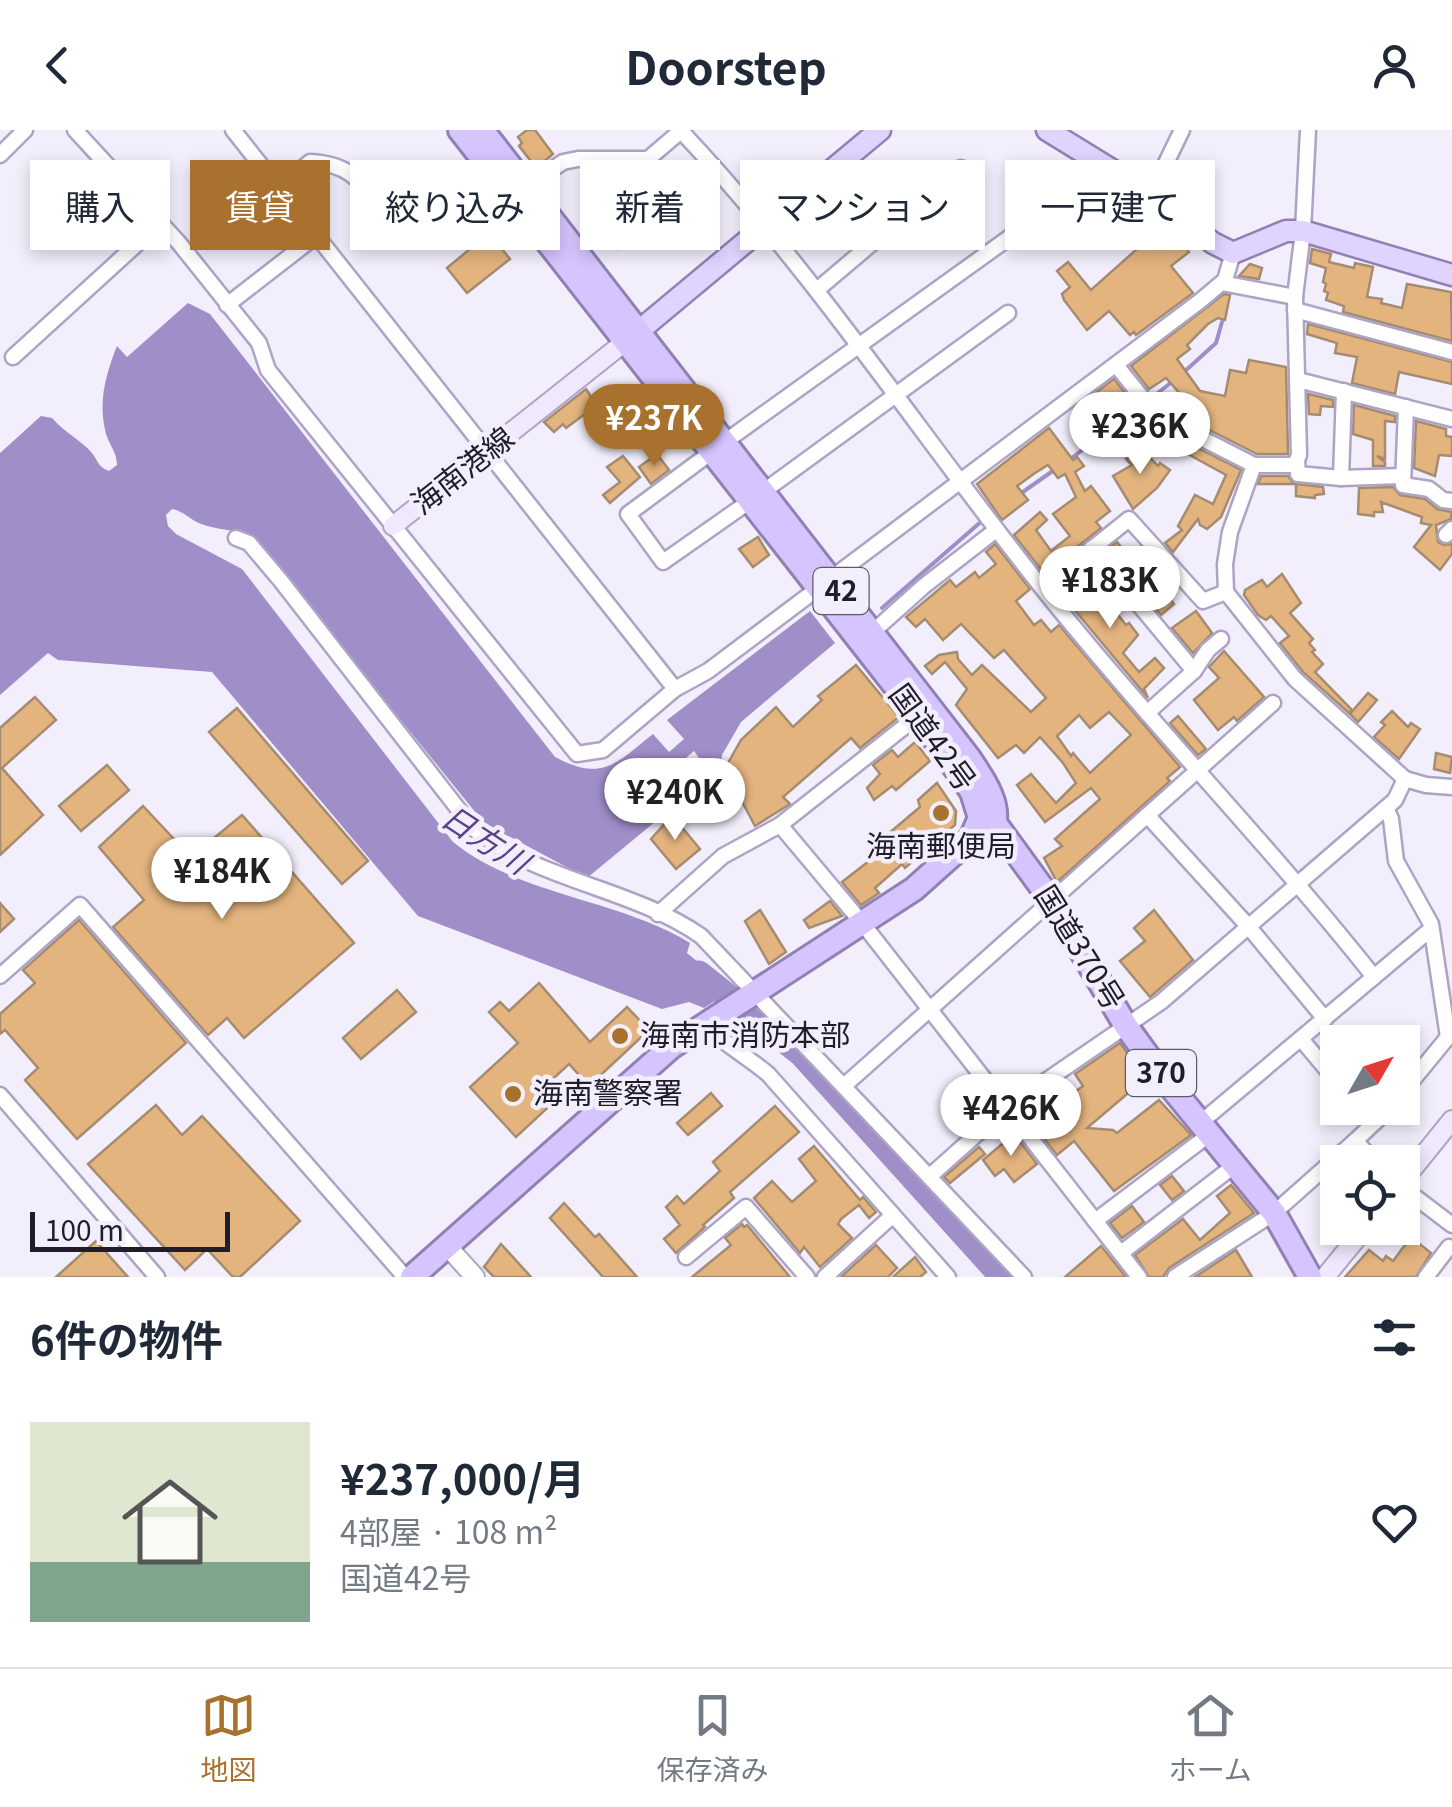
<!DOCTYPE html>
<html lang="ja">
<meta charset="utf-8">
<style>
:root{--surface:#fff;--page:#f6f6f7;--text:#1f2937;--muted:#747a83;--line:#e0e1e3;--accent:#a8712d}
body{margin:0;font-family:Georgia,"Noto Sans JP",serif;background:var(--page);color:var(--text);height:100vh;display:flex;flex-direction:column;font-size:38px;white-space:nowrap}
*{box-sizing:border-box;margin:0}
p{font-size:32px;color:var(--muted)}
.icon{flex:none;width:55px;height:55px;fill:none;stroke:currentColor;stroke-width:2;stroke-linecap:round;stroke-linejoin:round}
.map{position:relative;height:1147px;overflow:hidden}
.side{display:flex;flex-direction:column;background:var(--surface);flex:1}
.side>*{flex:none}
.top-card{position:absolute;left:30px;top:30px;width:1392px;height:90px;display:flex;gap:20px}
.needle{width:65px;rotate:51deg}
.controls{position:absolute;left:1320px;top:895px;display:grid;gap:20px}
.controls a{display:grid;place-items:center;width:100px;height:100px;border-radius:0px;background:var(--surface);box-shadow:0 5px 15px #0003;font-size:50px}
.scale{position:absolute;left:30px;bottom:25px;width:200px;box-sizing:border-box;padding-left:10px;border:5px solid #201c29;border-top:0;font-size:28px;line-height:35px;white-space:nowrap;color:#201c29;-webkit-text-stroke:8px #f2eefc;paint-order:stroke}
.price{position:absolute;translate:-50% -85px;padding:0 22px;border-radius:35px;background:#fff;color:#222;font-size:32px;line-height:65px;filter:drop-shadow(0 2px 5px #0008)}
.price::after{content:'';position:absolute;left:50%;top:60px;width:30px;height:22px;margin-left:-15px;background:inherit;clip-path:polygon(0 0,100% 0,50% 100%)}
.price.on{background:var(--accent);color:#fff}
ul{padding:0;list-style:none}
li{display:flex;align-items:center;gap:30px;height:250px;padding:0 30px}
li span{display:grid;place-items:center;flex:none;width:280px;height:200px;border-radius:0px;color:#555}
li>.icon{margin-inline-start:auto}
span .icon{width:120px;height:120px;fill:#fffc;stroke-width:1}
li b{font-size:42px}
h2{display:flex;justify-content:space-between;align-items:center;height:120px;padding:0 30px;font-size:42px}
.chip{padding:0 35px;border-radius:0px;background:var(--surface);box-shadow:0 5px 15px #0003;font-size:35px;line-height:90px}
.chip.on{background:var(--accent);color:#fff}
header{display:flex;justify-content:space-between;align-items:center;height:130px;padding:0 30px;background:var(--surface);font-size:45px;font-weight:700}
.dock{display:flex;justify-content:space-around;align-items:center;height:140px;border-top:2px solid var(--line);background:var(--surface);font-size:28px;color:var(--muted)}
.dock a{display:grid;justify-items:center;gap:5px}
.dock .on{color:var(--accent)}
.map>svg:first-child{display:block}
.water{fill:#a08ec9}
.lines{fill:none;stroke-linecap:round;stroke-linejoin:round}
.stream{stroke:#a08ec9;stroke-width:4}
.river{stroke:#a08ec9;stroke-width:25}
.building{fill:#e4b47f;stroke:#a58c71;stroke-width:2.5;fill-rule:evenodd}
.minor-casing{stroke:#ada4c5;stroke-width:19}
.tertiary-casing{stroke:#ada4c5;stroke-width:22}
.secondary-casing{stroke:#ada4c5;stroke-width:22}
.primary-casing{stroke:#9080b3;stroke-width:25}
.trunk-casing{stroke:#9080b3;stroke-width:28}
.minor{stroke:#fff;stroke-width:14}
.tertiary{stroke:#fff;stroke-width:18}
.secondary{stroke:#f0e9fe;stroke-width:18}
.primary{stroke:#e0d3fe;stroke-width:20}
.trunk{stroke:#d6c4fe;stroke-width:22}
.poi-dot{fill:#a8712d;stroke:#f2eefc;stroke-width:4}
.labels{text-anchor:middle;stroke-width:9;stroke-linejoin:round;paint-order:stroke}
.shield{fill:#f2eefc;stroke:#5f5b68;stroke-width:2.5}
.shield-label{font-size:28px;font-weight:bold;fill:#201c29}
.street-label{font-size:30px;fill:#201c29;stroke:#f2eefc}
.poi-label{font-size:30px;fill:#201c29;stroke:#f2eefc;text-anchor:start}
.water-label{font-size:32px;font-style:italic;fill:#5c418a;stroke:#f2eefc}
</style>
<header><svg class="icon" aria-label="back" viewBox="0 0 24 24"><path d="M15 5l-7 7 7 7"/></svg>Doorstep<svg class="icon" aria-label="person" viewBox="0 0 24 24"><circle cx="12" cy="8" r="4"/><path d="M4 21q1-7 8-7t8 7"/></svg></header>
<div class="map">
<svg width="1452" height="1147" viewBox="0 0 1452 1147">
<rect width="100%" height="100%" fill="#f2eefc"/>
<path class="water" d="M188 173 210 184 555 627C603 652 615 634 653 604L669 622 684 609 667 590 810 481 835 513 741 592 722 625 716 669 692 665 699 628 694 621 679 634 681 638 673 677 587 748 484 693 258 413C234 397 225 402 201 394 190 390 184 381 172 379L166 385 168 396 176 404 242 439 453 712C522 767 616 768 690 813L687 823 732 860 704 878 689 872 662 879 418 786 212 542 58 530 48 523 0 565V323L41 286 52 288C63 301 83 312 92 323 99 332 97 336 109 341L117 335C117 323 110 316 106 304 98 273 105 246 117 216L127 227Z"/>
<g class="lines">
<g class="stream">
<polyline points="1184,242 1216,213 1222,192"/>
<polyline points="1149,270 1173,251"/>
<polyline points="1069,330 1133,282"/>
<polyline points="1020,364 1057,338"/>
<polyline points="882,478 983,390"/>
</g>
<polyline class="river" points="699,843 801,924 1002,1147"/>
</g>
<g class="building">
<polygon points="527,0 535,0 553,24 541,34 538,31 534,35 519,16 522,13 518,7"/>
<polygon points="617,83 635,105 618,119 600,97"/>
<polygon points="1165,94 1189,122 1171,136 1193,163 1136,205 1134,202 1130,205 1109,181 1087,200 1064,170 1062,164 1070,157 1057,141 1068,132 1091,160"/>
<polygon points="489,103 510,129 467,163 447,138"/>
<polygon points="1312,119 1331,124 1329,132 1354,138 1355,133 1373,137 1367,167 1382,169 1381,173 1402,178 1407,154 1451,162 1452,211 1343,182 1344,176 1326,170 1328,163 1324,161 1326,154 1323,152 1326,138 1310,133"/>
<polygon points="1250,134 1262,138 1259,149 1239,146"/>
<polygon points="1224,164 1230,165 1225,190 1218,188 1208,194 1187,215 1190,219 1177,229 1200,261 1225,266 1230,240 1246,243 1249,230 1286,237 1288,324 1257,324 1168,279 1181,265 1166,248 1149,259 1131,236"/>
<polygon points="1308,194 1452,232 1452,254 1399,242 1395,264 1352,253 1357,227 1335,223 1337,213 1307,204"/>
<polygon points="1114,249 1147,291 1142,295 1126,276 1104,296 1088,274 1096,267 1094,264"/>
<polygon points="586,259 594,271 590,274 593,278 566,298 563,294 554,302 544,292"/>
<polygon points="1308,264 1333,270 1333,277 1321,276 1320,285 1309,284"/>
<polygon points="1354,275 1395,286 1395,292 1385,291 1385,329 1377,326 1385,332 1385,336 1373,336 1373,310 1353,304"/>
<polygon points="1416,291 1446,299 1446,306 1452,307 1452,326 1439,325 1435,346 1414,338"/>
<polygon points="1049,298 1073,330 1077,327 1084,336 1075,342 1085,361 1091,356 1110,381 1096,392 1101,398 1044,443 1014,405 1040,382 1047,390 1036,400 1051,421 1070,406 1053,384 1076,367 1065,344 1058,348 1048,335 1035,343 1017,356 1028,370 1002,390 977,354"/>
<polygon points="1182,310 1241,340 1221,387 1207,399 1200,395 1198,389 1173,422 1165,413 1182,400 1178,396 1195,365 1213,374 1226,345 1177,318"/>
<polygon points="1140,317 1158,336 1160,333 1170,340 1157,358 1133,379 1113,346 1132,335 1126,329"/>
<polygon points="657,324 669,340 651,354 639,337"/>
<polygon points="623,326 640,347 610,373 603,365 620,352 607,337"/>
<polygon points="1261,346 1288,346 1294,354 1258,354"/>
<polygon points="1296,354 1323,357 1324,364 1315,365 1315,368 1296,366"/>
<polygon points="1393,357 1400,365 1425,369 1437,379 1452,382 1451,389 1436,395 1438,412 1444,415 1452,414 1452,424 1440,440 1414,417 1431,395 1421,393 1422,387 1381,372 1383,382 1374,382 1374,386 1358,384 1359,358"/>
<polygon points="758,407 769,425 753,437 739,419"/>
<polygon points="1117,412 1132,430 1140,422 1150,436 1146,439 1174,474 1161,485 1107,420"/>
<path d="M995 414 1030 459 1016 471 1034 495 1041 490 1051 502 1059 495 1180 637 1167 648 1170 651 1057 752 1044 728 1062 716 1055 709 1100 669 1091 658 1045 692 1017 655 1031 644 1056 673 1076 653 1063 633 1040 607 1024 623 1016 615 998 628 956 575 967 559 945 532 932 544 925 536 939 525 957 522 958 529 972 545 982 535 1031 582 1046 568 1004 520 994 528 961 494 943 510 925 489 916 497 906 487 950 450 956 457 975 442 979 448 996 434 986 422ZM1109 582 1131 605 1090 643 1073 623 1071 626 1057 606 1079 585 1090 598Z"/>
<polygon points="1282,444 1301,473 1290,483 1313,509 1309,513 1315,520 1312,522 1323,534 1315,542 1352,580 1349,583 1303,542 1280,513 1289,506 1271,486 1266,490 1258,485 1244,465 1245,460 1262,450 1267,457"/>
<polygon points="1069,451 1080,463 1091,455 1112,483 1115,481 1126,495 1129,493 1138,505 1123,523 1139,542 1155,528 1164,538 1144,559 1148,568 1058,460"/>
<polygon points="1196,481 1212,503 1193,523 1172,498"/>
<polygon points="1224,521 1264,567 1237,591 1234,587 1218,600 1194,570 1219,548 1209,537"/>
<polygon points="856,535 899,587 860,618 851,608 783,667 790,674 755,696 739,666 734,681 721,679 723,665 726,665 728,633 741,610 776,577 793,597 822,570 818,566"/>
<polygon points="1368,563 1377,570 1358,592 1350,584"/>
<polygon points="35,567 56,590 2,638 43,685 0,725 0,598"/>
<polygon points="237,578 368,731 342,754 209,602"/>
<polygon points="1392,581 1408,597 1411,593 1420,599 1399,629 1374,607 1385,595 1381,592"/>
<polygon points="1178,586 1206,619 1198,625 1170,593"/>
<polygon points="915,612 930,631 896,660 892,656 874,670 867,658 880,644 873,635 892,620 898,627"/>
<polygon points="1436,623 1452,627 1450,643 1434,639"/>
<polygon points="107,635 129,660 81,701 59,676"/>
<polygon points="937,653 956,681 955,695 905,738 902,734 875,758 879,763 861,775 842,752 887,717 881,710 920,677 918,670"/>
<polygon points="143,676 191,727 242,685 354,813 244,908 227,888 208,905 113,797 144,770 99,717"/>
<polygon points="669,689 671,692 675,689 700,719 676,739 651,709"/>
<polygon points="830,771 842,786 809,798 804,790"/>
<polygon points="0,773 14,789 0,802"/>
<polygon points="760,780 786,822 769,834 745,791"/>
<polygon points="1154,780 1193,830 1150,867 1120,831 1145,811 1134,798"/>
<polygon points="79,790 186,913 77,1009 25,950 38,938 5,900 0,904 0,884 35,853 23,840"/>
<polygon points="539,853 590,912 627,877 649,900 589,956 569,934 544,957 556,970 516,1007 470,957 518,913 489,882 500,872 509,881"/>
<polygon points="397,860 416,882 361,929 343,908"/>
<polygon points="1120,913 1136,935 1129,940 1140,953 1087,998 1113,1000 1117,1003 1159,970 1191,1005 1114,1061 1074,1011 1057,1025 1022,980 1052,959 1062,971 1083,956 1075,944"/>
<polygon points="711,963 722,976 688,1005 677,993"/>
<polygon points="156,975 182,1005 202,986 300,1091 240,1147 233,1147 207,1119 185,1140 88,1034"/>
<polygon points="775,976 799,1002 730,1062 734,1068 703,1095 705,1097 676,1123 664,1109 680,1095 666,1077 677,1066 684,1074 720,1041 713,1032"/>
<polygon points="1014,1004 1037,1034 1014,1052 1004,1039 995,1046 983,1030"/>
<polygon points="814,1016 860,1070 863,1067 876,1082 869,1088 859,1075 841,1089 838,1094 852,1108 820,1137 804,1117 800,1123 754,1068 772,1051 792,1072 816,1051 799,1029"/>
<polygon points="979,1017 985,1024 950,1053 944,1047"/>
<polygon points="1172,1046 1184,1061 1172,1070 1160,1055"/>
<polygon points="1231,1055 1254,1083 1169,1138 1163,1147 1149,1147 1135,1125 1183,1089 1200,1110 1230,1083 1217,1066"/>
<polygon points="564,1073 595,1107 599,1104 637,1147 603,1147 550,1088"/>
<polygon points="1132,1076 1144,1092 1122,1108 1110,1093"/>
<polygon points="742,1094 744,1097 747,1095 790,1147 692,1147 731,1115 725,1108"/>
<polygon points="1411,1107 1431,1123 1416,1147 1345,1147 1369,1120 1383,1131 1386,1126 1393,1131"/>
<polygon points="96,1111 128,1147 56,1147"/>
<polygon points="501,1114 531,1147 494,1147 484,1137"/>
<polygon points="876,1115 897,1138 888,1147 841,1147"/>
<polygon points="1101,1116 1126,1147 1065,1147"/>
<polygon points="1236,1120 1252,1147 1195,1147"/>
<polygon points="915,1127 926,1142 920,1147 893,1147"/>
</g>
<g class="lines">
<defs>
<g id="minor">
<polyline points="75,0 179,113 259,213 268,240 577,624 603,620 675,559 708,541 1200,171 1225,150 1233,123"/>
<polyline points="233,0 675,559"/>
<path d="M681 1C814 142 919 303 1039 454 1146 589 1267 712 1374 847"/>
<polyline points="0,25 25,0"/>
<path d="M279 58 310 32C374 35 363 79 406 104L497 36"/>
<polyline points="522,60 563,32 578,29 648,29 682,0"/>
<polyline points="1151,64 1182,0"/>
<polyline points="1222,153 1295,167"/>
<polyline points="818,159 961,38"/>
<polyline points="227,175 316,106"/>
<polyline points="1295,180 1452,222"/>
<polyline points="13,227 160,93"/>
<polyline points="1116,235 1156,285 1254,335 1295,335 1299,325 1295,167 1303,101 1308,0"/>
<polyline points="1298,250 1452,289"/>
<polyline points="1406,277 1403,355 1429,359 1443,370 1452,371"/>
<polyline points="726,311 1056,74 1100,33"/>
<polyline points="713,321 628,384 663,432 750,371"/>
<polyline points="1297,330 1298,344 1341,348 1403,346"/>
<polyline points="1341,348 1344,261"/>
<polyline points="764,361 1008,183"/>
<polyline points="1446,405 1452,399"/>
<path d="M236 408 249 413 281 451 473 698C538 751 632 758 701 806L1024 1147"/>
<polyline points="1092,418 1194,541 1147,583"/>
<polyline points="1043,458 1129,389 1203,471 1226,462"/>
<polyline points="866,508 924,456 996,400"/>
<polyline points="1194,541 1208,520 1221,509"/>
<polyline points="1405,649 1426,655 1452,657"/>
<polyline points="1386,678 1391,689 1396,731 1431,794 1448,907 1452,906"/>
<polyline points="1147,685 1248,796 1325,889"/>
<polyline points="780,695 863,794 1139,1147"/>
<polyline points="658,784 723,726 780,695 923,582"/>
<polyline points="0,846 80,775 405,1147"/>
<path d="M706 894C724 915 747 926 768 944L948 1147"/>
<polyline points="1301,909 1338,953"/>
<polyline points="845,955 1273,573"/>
<polyline points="1402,963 1448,907"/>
<polyline points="0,965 157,1147"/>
<polyline points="1359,978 1374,993"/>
<polyline points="1200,993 1431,799"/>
<polyline points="1376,1032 1355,1011 1390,978"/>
<polyline points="930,1046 1006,978 1161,872 1395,670 1405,649 1295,549 1226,462 1225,434 1230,402 1254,335"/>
<polyline points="1402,1057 1452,1095"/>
<polyline points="1095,1091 1210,1004"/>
<polyline points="1121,1123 1235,1035"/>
<polyline points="686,1127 746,1077 807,1147"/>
<polyline points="825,1147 893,1085"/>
<polyline points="1175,1147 1274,1083 1355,1011"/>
<polyline points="1426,1147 1449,1117"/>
</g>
<polyline id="tertiary" points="447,1116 475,1147"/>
<g id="secondary">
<polyline points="393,396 626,211"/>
<polyline points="1402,1052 1452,990"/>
<polyline points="1325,1147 1365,1098"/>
</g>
<g id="primary">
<polyline points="1047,0 1151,64 1213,113 1233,123 1286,101 1303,101 1452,145"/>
<polyline points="628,210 880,0"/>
</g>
<g id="trunk">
<path d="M482 0 969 628C988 657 1011 688 980 717"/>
<polyline points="989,685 1051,770 1126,896 1166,951 1274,1083 1310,1147"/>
<polyline points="412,1147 671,917 914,759 971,708 980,688 972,662 918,585 460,0"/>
</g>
</defs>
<use href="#minor" class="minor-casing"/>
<use href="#tertiary" class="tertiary-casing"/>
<use href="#secondary" class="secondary-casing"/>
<use href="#primary" class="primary-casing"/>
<use href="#trunk" class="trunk-casing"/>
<use href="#minor" class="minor"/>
<use href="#tertiary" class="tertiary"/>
<use href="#secondary" class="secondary"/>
<use href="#primary" class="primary"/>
<use href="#trunk" class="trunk"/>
</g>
<g class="poi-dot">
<circle cx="941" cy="683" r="10"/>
<circle cx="620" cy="906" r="10"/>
<circle cx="513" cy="964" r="10"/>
</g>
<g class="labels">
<g class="shield">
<rect x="813.5" y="438" width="55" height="46" rx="8"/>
<rect x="1126" y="920" width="70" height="46" rx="8"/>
</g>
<g class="shield-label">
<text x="841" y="471">42</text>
<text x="1161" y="953">370</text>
</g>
<g class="street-label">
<text transform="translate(463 341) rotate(-38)" y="10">海南港線</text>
<text transform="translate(932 608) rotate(54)" y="10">国道42号</text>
<text transform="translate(1079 818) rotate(58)" y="10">国道370号</text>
</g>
<g class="poi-label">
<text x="941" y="727" text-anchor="middle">海南郵便局</text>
<text x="640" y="916">海南市消防本部</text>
<text x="533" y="974">海南警察署</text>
</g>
<g class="water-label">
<text transform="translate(485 710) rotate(33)" y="11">日方川</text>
</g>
</g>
</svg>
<div class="controls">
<a><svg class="needle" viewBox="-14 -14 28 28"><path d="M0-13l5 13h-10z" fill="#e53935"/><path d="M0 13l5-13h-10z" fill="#747a83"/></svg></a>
<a><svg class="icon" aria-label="locate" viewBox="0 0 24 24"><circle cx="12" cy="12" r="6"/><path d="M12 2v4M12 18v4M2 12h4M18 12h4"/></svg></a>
</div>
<div class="scale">100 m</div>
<b class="price on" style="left:654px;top:339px">¥237K</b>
<b class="price" style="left:1140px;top:347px">¥236K</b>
<b class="price" style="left:1110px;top:501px">¥183K</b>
<b class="price" style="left:675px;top:713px">¥240K</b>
<b class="price" style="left:222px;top:792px">¥184K</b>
<b class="price" style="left:1011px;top:1029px">¥426K</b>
<div class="top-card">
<a class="chip">購入</a>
<a class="chip on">賃貸</a>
<a class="chip">絞り込み</a>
<a class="chip">新着</a>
<a class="chip">マンション</a>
<a class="chip">一戸建て</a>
</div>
</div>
<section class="side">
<h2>6件の物件<svg class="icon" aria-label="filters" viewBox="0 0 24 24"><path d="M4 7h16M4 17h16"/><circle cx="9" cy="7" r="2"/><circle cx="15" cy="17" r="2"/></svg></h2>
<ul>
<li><span style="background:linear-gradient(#dfe7d0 70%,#7fa58c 0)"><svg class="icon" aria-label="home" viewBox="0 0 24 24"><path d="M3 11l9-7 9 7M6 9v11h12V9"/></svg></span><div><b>¥237,000/月</b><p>4部屋 · 108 m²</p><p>国道42号</p></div><svg class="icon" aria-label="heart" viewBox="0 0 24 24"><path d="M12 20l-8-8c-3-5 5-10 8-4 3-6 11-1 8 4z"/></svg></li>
</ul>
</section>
<nav class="dock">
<a class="on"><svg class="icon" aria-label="map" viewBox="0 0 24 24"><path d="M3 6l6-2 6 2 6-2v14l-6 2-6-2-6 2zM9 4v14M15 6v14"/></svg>地図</a>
<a><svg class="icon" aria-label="saved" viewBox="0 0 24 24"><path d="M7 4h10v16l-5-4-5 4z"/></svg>保存済み</a>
<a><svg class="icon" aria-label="home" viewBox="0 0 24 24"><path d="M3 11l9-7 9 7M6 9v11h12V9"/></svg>ホーム</a>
</nav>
